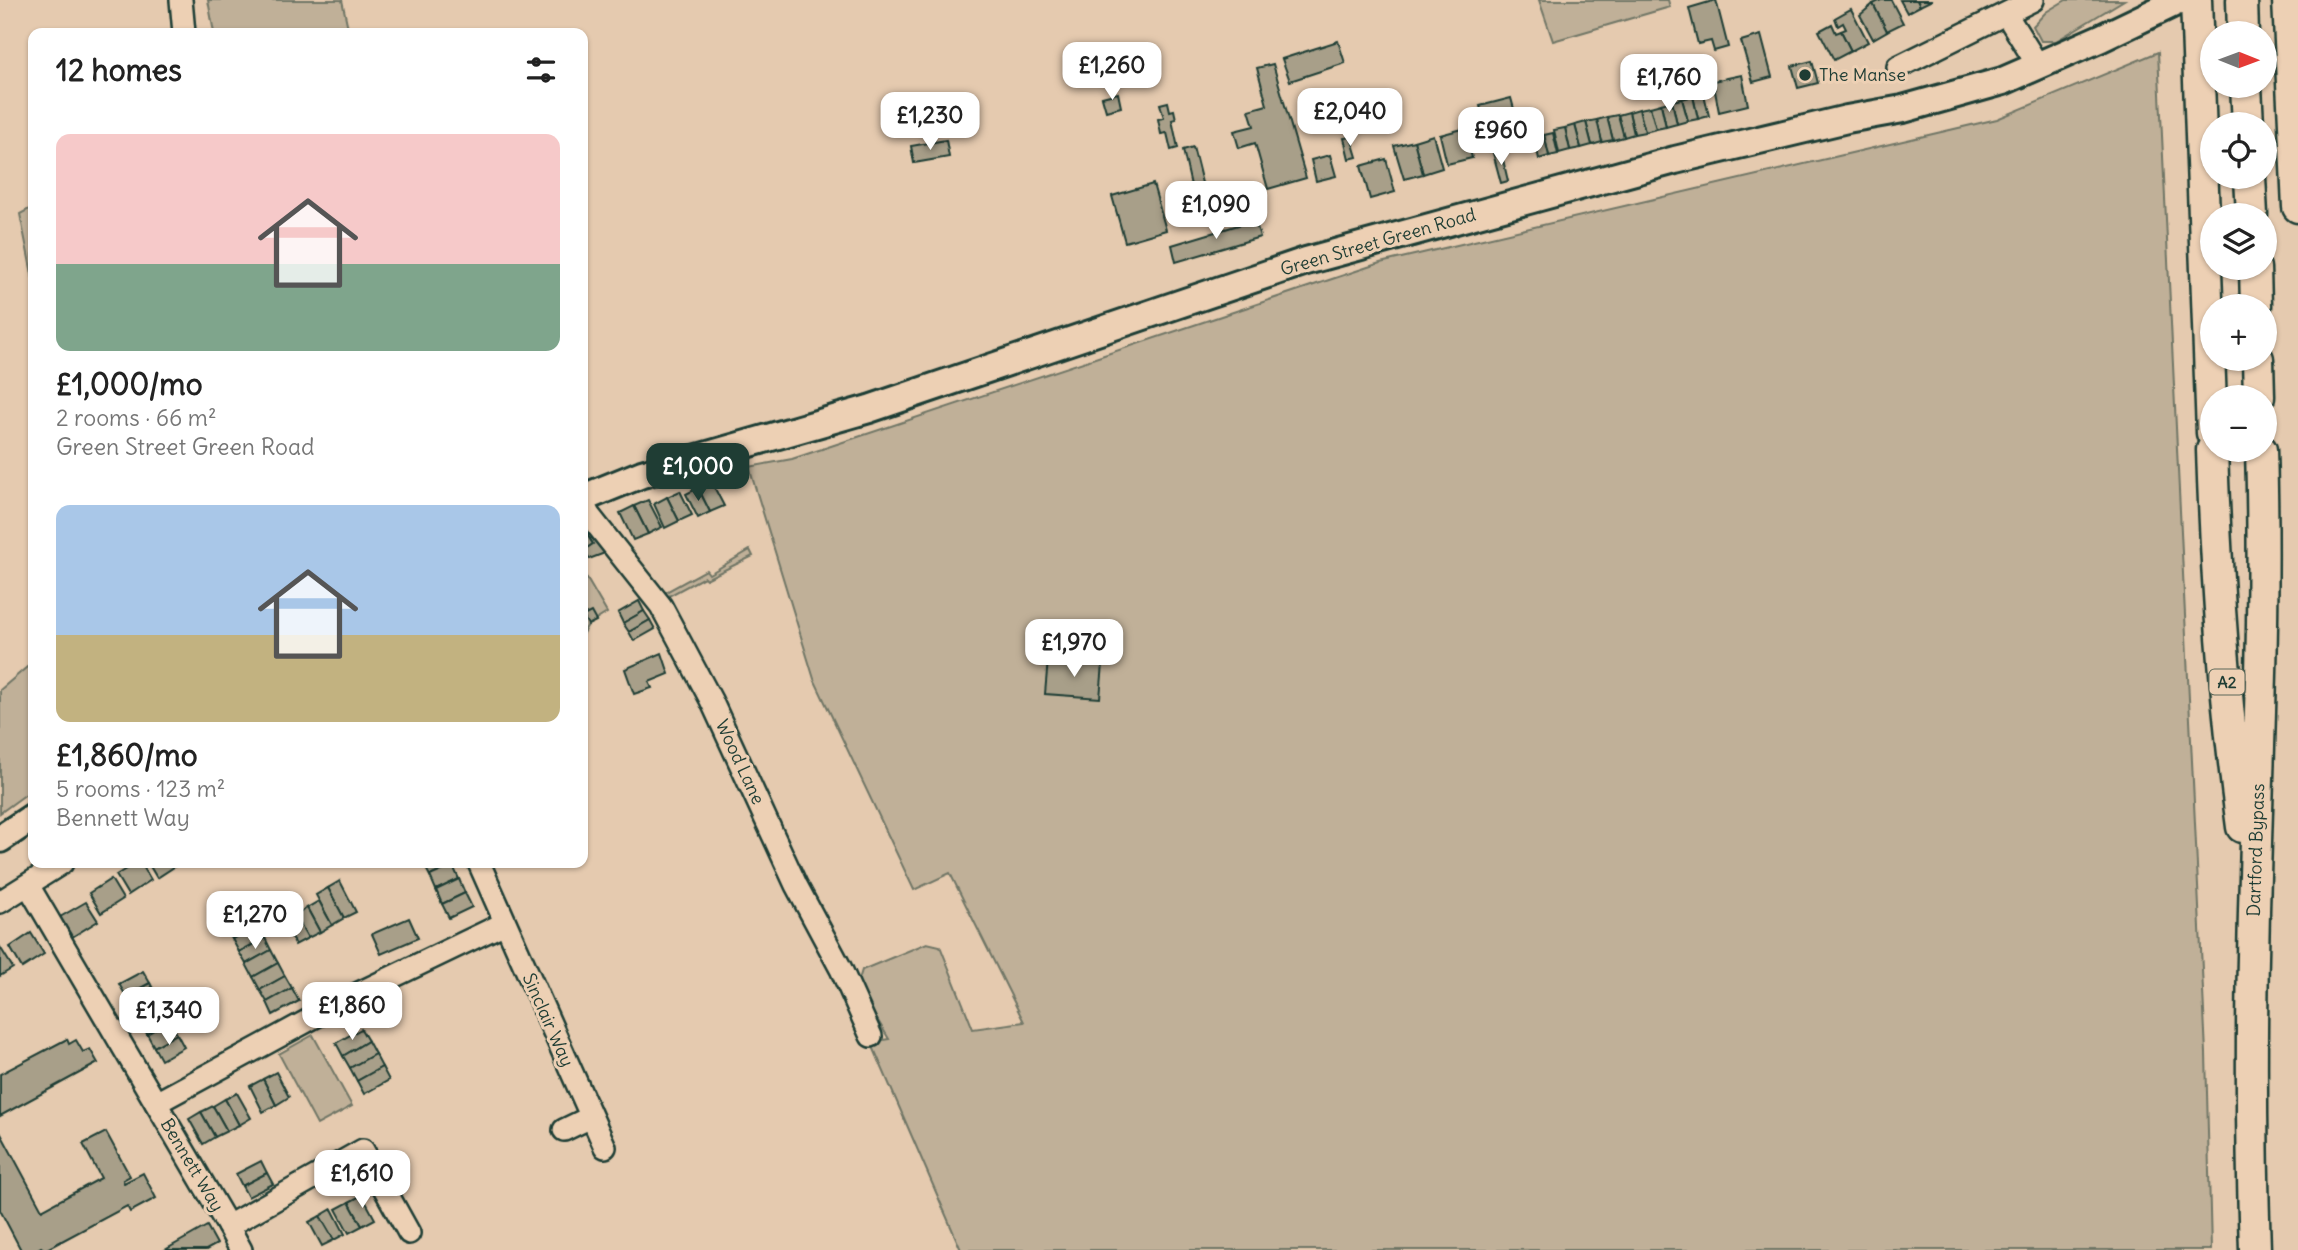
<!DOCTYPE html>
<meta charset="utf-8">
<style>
:root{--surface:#fff;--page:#f2f2f2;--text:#222;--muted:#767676;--accent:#1f3d34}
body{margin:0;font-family:Delius,sans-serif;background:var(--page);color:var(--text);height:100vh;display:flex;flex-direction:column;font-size:26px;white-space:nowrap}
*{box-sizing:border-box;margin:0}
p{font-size:23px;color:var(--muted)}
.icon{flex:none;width:38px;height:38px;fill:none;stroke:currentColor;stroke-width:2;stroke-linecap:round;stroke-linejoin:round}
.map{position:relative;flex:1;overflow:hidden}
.side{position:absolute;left:28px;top:28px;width:560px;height:840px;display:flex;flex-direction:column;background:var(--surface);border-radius:14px;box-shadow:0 2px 5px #0004}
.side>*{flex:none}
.needle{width:46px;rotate:91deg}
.controls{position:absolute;left:2200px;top:21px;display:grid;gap:14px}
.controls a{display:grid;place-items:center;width:77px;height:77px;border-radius:50%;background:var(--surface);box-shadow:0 2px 5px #0004;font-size:35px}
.price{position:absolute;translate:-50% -60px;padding:0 16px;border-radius:14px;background:#fff;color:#222;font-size:23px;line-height:46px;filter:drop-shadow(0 2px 4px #0008)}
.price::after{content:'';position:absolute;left:50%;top:42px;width:21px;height:16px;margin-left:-10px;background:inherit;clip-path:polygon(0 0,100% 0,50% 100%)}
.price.selected{background:var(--accent);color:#fff}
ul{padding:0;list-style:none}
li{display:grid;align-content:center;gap:14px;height:371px;padding:0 28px}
li span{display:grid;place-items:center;height:217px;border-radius:14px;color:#555}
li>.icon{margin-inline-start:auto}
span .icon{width:126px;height:126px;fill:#fffc;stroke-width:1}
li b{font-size:30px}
h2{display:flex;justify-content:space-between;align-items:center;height:84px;padding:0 28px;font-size:30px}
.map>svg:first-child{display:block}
.green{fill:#c0b098;stroke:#707666;stroke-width:2}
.building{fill:#a89f89;stroke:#1f3d34;stroke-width:2}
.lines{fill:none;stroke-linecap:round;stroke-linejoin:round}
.minor-casing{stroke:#1f3d34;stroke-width:26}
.major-casing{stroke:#1f3d34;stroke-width:32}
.highway-casing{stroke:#1f3d34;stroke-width:35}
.minor{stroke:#edd0b4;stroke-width:21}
.major{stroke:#edd0b4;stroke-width:26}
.highway{stroke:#edd0b4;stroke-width:30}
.poi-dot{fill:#1f3d34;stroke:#edd0b4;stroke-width:2.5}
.labels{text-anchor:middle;stroke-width:6;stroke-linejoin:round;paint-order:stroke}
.shield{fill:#edd0b4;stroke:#5d695a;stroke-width:2}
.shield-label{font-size:16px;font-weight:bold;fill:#1f3d34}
.poi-label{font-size:18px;fill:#1f3d34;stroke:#edd0b4;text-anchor:start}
.street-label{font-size:18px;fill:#1f3d34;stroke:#edd0b4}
</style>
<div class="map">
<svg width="2298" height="1250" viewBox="0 0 2298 1250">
<rect width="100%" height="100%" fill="#e5caaf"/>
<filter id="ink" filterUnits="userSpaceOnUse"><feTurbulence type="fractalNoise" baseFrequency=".0143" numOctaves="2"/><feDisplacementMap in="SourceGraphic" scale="14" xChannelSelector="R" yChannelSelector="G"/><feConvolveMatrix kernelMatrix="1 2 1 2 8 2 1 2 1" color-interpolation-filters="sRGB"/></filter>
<g filter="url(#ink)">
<g class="green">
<polygon points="208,0 342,0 349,33 214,33"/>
<polygon points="1539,0 1668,0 1670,7 1553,41"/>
<polygon points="2066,0 2124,0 2056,41 2041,41 2033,26 2046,12"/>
<polygon points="2158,52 2206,1053 2211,1250 961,1250 871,1042 889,1039 863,996 858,983 862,970 927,943 940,946 973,1029 1024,1022 950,873 914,890 814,679 749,467 792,459 1380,263 1997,119"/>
<polygon points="33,207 33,279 20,214"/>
<polygon points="750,550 753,556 706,579 704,577 667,597 664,593 706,570 709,574"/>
<polygon points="583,572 607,613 588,625 583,633"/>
<polygon points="33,662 33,789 0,813 0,690"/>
<polygon points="313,1035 352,1106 317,1125 279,1054"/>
</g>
<g class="building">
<polygon points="1716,0 1728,47 1714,51 1711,41 1698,44 1689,8"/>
<polygon points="1881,0 1891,0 1903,23 1887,31 1873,4"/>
<polygon points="1900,0 1917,0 1920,6 1907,13"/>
<polygon points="1917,0 1932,0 1920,6"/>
<polygon points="1873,4 1887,31 1873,39 1860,15"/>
<polygon points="1851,9 1868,42 1851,51 1841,31 1846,29 1843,23 1838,26 1835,18"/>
<polygon points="1832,24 1836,33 1841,31 1851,51 1834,60 1819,31"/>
<polygon points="1761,35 1772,77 1753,82 1741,41"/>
<polygon points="1338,41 1345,63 1290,81 1282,59"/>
<polygon points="1812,61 1818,83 1798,88 1792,66"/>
<polygon points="1273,64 1306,178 1268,189 1255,143 1239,148 1234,131 1254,126 1249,110 1267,105 1257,68"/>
<polygon points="1742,75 1748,105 1719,112 1713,81"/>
<polygon points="1118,93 1121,107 1106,111 1102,97"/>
<polygon points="1704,94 1709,116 1698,119 1693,96"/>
<polygon points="1693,96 1698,119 1688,121 1682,99"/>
<polygon points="1511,98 1523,142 1492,150 1480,106"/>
<polygon points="1682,99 1688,121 1677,124 1672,101"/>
<polygon points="1672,101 1677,124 1666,127 1661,104"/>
<polygon points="1168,102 1170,111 1174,110 1176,119 1172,120 1178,148 1171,150 1167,133 1161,134 1158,119 1164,118 1160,104"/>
<polygon points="1661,104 1666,127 1656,129 1650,107"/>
<polygon points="1650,107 1656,129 1645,132 1639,109"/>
<polygon points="1639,109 1645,132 1634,134 1629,112"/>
<polygon points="1629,112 1634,134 1624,137 1618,115"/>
<polygon points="1618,115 1624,137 1613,140 1607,117"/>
<polygon points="1607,117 1613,140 1602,142 1597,120"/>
<polygon points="1597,120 1602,142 1592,145 1586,122"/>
<polygon points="1586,122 1592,145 1581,148 1575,125"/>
<polygon points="1575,125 1581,148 1570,150 1565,128"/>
<polygon points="1470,127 1474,144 1469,145 1472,158 1447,164 1440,135"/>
<polygon points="1565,128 1570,150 1559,153 1554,130"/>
<polygon points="1553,133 1558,154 1549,156 1544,135"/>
<polygon points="1433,135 1442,168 1423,174 1414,141"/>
<polygon points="1544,135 1549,156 1539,159 1534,137"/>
<polygon points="1351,137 1357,157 1349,159 1344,138"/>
<polygon points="946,140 949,157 914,163 911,146"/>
<polygon points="1414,141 1423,174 1404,179 1394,146"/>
<polygon points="1193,147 1203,187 1192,190 1183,150"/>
<polygon points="1501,151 1508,181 1501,183 1493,153"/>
<polygon points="1330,155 1336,176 1316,181 1311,160"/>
<polygon points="1386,159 1395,192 1370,199 1361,166"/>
<polygon points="1153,184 1166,230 1125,242 1112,196"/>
<polygon points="1255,220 1260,237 1176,262 1172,245"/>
<polygon points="711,481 724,506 710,512 698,488"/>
<polygon points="698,488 710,512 698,518 686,494"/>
<polygon points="680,491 692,515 679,521 667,497"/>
<polygon points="667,497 679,521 665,528 654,504"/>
<polygon points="648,500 662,527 648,534 634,506"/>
<polygon points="634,506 648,534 633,540 620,513"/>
<polygon points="583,528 593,544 584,550 583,548"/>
<polygon points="595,536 605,553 589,559 584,550 593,544 590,539"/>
<polygon points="639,601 644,611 623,623 618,613"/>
<polygon points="644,611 650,620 629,632 623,623"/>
<polygon points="591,612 596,621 588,625 583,616"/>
<polygon points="650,620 655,629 634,641 629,632"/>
<polygon points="662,653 669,674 649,682 652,688 634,694 625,669"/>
<polygon points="1048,659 1103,664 1100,698 1045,694"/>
<polygon points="136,863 141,863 151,880 128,895 116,875"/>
<polygon points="148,863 180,863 157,878"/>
<polygon points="423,863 451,863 453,866 430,876"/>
<polygon points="453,866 459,879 436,890 430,876"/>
<polygon points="111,879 123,899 101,913 89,893"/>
<polygon points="459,879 465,893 442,904 436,890"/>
<polygon points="340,881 356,912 344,918 328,888"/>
<polygon points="328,888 344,918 332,925 316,895"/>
<polygon points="465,893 472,907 449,918 442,904"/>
<polygon points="319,901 332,925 320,932 307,908"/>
<polygon points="86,902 98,921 72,937 60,917"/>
<polygon points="307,908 320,932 308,938 295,915"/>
<polygon points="251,912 258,925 232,939 225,926"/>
<polygon points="295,915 308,938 295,945 283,921"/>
<polygon points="409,918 418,938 381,954 372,934"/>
<polygon points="258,925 265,938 239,952 232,939"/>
<polygon points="31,933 44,954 22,968 10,947"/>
<polygon points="265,938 271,950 246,964 239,952"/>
<polygon points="0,947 13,968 0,976"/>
<polygon points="271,950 278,963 253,977 246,964"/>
<polygon points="278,963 285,976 260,990 253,977"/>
<polygon points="143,971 150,983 126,996 119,984"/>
<polygon points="285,976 292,988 267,1002 260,990"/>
<polygon points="150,983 157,996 133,1009 126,996"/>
<polygon points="292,988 299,1001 273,1015 267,1002"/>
<polygon points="157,996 164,1009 140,1021 133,1009"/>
<polygon points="164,1009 170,1021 147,1034 140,1021"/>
<polygon points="170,1021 177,1034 154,1047 147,1034"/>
<polygon points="361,1029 368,1041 343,1056 336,1043"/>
<polygon points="177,1034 184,1047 161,1060 154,1047"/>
<polygon points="67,1039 69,1044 76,1040 83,1052 90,1049 98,1063 0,1116 0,1074"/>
<polygon points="368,1041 375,1054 350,1068 343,1056"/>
<polygon points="375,1054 382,1067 357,1081 350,1068"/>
<polygon points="382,1067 389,1080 364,1094 357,1081"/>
<polygon points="276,1072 289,1097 276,1105 263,1079"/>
<polygon points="263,1079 276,1105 263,1112 250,1086"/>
<polygon points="237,1093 251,1118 239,1125 225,1099"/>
<polygon points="225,1099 239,1125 227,1131 213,1106"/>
<polygon points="213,1106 227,1131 215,1137 201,1112"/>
<polygon points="201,1112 215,1137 203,1144 189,1119"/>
<polygon points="0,1132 42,1210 101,1178 83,1144 106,1132 130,1176 123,1180 124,1183 143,1173 156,1198 130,1212 127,1206 45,1250 41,1247 36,1250 21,1250 0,1210"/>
<polygon points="261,1161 267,1173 242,1186 236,1174"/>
<polygon points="267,1173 273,1184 248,1197 242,1186"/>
<polygon points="362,1195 375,1219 362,1226 349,1202"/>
<polygon points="349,1202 362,1226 349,1233 336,1209"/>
<polygon points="332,1209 345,1234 334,1240 320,1216"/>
<polygon points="320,1216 334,1240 322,1246 309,1222"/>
<polygon points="207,1226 217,1244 206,1250 165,1250"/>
</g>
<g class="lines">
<defs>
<g id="minor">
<polyline points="181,0 184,33"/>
<polyline points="2006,14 2039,67"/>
<polyline points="1898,67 2033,0"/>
<polyline points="583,503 589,515 661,606 711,700 796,885 841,969 871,1036"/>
<polyline points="479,863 605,1147"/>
<polyline points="28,885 228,1226"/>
<polyline points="0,902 62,863"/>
<polyline points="156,1103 357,994 505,923"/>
<polyline points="564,1130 591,1117"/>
<polyline points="241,1250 228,1226 363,1150 409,1233"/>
</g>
<g id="major">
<polyline points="583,498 642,474 869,409 1306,261 1675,160 1847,119 1903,109 2003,81 2101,38 2176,2"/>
<polyline points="0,839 33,817"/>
</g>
<g id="highway">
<polyline points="2196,0 2212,433"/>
<polyline points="2242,0 2243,33"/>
<polyline points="2288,0 2298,207"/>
<polyline points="2246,86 2248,124"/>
<polyline points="2250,177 2252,215"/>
<polyline points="2255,268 2256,306"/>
<polyline points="2258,359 2259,397"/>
<path d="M2212 450C2216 575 2225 702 2242 827"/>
<path d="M2255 1250C2251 1137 2251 1024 2254 911 2258 757 2266 603 2261 450"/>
</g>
</defs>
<use href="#minor" class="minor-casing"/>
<use href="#major" class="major-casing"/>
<use href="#highway" class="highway-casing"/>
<use href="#minor" class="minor"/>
<use href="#major" class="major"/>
<use href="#highway" class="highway"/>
</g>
</g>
<circle class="poi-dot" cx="1805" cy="75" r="7"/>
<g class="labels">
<rect class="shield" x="2209.5" y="669.5" width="35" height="25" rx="5"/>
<g class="shield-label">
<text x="2227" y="688">A2</text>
</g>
<g class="poi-label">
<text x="1819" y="81">The Manse</text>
</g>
<g class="street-label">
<text transform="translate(1378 242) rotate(-16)" y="6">Green Street Green Road</text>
<text transform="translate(740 762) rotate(65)" y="6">Wood Lane</text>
<text transform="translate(2256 850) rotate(-88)" y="6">Dartford Bypass</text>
<text transform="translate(548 1020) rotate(66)" y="6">Sinclair Way</text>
<text transform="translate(192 1165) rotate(59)" y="6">Bennett Way</text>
</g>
</g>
</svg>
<div class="controls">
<a><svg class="needle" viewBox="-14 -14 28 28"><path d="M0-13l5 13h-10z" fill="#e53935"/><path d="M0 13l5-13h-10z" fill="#767676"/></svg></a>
<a><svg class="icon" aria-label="locate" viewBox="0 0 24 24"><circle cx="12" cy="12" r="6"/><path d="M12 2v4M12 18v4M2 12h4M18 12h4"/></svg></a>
<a><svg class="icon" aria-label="layers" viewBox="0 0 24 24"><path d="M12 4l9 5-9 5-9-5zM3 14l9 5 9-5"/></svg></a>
<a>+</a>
<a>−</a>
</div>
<b class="price" style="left:1112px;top:102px">£1,260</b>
<b class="price" style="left:1669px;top:114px">£1,760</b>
<b class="price" style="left:1350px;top:148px">£2,040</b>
<b class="price" style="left:930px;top:152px">£1,230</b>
<b class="price" style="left:1501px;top:167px">£960</b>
<b class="price" style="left:1216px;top:241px">£1,090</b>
<b class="price selected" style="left:698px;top:503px">£1,000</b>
<b class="price" style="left:1074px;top:679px">£1,970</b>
<b class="price" style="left:255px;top:951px">£1,270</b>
<b class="price" style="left:352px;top:1042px">£1,860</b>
<b class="price" style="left:169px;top:1047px">£1,340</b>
<b class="price" style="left:362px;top:1210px">£1,610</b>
<section class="side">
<h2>12 homes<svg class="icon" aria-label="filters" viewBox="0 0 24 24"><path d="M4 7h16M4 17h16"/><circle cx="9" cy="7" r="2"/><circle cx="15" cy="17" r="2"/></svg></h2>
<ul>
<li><span style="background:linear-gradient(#f6c9c9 60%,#7fa58c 0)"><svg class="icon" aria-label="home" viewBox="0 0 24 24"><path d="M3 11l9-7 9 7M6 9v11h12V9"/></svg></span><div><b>£1,000/mo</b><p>2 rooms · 66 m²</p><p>Green Street Green Road</p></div></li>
<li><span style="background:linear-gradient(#a9c7e8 60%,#c2b280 0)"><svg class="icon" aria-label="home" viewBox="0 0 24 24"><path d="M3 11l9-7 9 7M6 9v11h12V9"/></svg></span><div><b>£1,860/mo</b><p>5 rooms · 123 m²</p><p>Bennett Way</p></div></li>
</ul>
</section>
</div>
